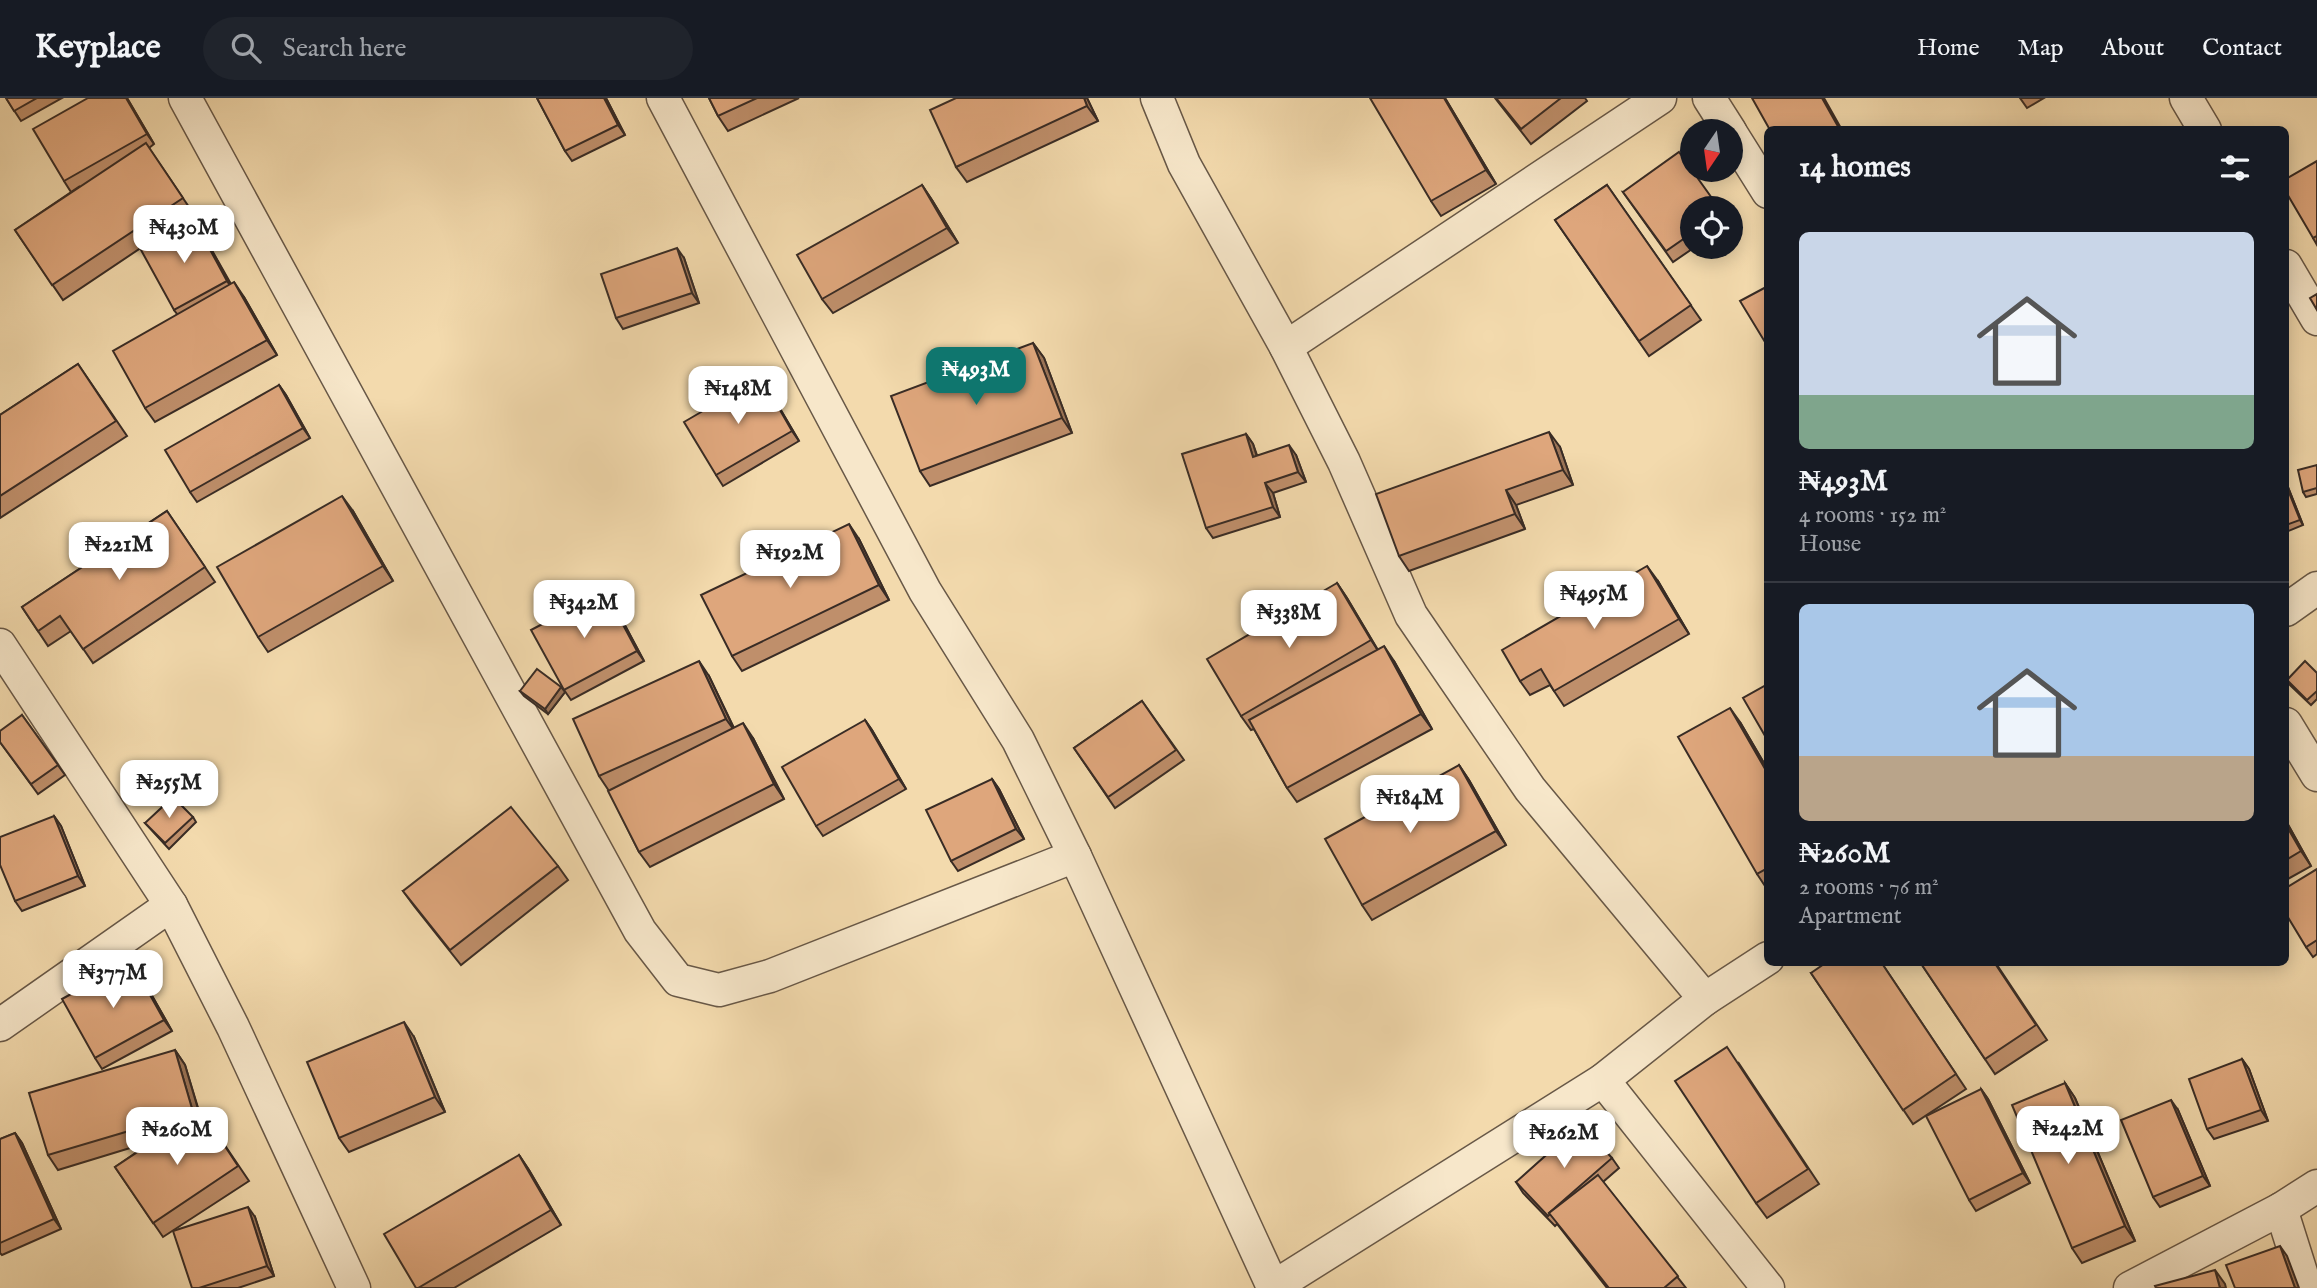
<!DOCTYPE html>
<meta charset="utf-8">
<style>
:root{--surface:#171b24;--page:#20242c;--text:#f1f3f6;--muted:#9ea1a6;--line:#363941;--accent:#0f766e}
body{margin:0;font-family:"IM FELL English",serif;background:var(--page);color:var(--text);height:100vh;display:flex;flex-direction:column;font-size:26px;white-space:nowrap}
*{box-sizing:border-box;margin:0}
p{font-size:23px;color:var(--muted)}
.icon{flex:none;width:38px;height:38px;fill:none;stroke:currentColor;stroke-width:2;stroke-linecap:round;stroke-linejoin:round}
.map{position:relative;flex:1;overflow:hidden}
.drawer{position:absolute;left:1764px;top:28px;width:525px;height:840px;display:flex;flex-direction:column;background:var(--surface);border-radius:10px;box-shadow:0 4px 18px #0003}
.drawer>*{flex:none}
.needle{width:46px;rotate:193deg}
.tools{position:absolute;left:1680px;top:21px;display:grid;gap:14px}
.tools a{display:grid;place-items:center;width:63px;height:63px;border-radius:50%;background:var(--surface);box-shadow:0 4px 18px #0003;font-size:35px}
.price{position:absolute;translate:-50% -60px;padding:0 16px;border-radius:14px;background:#fff;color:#222;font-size:23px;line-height:46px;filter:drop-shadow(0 2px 4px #0008)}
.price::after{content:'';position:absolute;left:50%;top:42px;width:21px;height:16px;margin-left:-10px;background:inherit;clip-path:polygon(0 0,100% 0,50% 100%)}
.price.current{background:var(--accent);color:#fff}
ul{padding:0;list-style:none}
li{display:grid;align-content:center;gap:14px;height:371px;padding:0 35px}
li+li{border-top:2px solid var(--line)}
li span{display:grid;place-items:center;height:217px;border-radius:10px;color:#555}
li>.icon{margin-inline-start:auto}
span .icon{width:126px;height:126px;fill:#fffc;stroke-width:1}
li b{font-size:30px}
h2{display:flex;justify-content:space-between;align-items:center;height:84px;padding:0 35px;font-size:30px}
header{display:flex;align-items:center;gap:42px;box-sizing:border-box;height:98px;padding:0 35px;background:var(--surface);border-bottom:2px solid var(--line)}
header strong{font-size:33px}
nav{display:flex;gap:38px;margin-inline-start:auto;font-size:24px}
.search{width:490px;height:63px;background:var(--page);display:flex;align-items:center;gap:18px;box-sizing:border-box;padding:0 24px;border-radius:38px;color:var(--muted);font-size:26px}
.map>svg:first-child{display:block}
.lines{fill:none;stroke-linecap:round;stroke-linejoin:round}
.minor-casing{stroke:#685847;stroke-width:35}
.minor{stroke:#f7e7ca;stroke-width:32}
.wall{fill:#bf8f6b;stroke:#392c25;stroke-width:2}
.shaded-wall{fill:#9b7457;stroke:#392c25;stroke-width:2}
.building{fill:#dea67c;stroke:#392c25;stroke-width:2}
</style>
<header>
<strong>Keyplace</strong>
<div class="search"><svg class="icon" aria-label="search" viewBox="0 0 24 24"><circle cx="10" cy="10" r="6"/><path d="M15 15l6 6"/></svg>Search here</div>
<nav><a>Home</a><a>Map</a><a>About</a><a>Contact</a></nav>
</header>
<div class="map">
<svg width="2317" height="1190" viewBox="0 0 2317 1190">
<rect width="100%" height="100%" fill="#f3daad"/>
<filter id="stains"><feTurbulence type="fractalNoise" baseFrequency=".00286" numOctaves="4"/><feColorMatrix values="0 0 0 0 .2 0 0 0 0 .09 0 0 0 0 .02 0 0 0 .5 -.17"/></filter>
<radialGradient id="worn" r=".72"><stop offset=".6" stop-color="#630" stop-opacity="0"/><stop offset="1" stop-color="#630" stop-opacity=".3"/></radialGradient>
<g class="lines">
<defs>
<g id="minor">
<polyline points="185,0 640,833 678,882 719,892 770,878 1075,758"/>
<polyline points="663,0 925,493 1018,642 1075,758 1273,1189"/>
<polyline points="1157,0 1184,66 1286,249 1344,364 1411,517 1530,691 1705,901"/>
<polyline points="1709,0 1730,33"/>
<polyline points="2186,0 2205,32"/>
<polyline points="1731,35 1768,94"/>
<polyline points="2286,168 2317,221"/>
<polyline points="1286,249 1660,0"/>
<polyline points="2286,512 2317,490"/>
<polyline points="0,547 171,807 233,929 354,1190"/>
<polyline points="2286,626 2317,677"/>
<polyline points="0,927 171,807"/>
<polyline points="1603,982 1768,1190"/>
<polyline points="2281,1111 2306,1190"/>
<polyline points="1272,1190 1603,982 1705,901 1768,860"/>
<polyline points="2130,1190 2281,1111 2317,1088"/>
</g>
</defs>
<use href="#minor" class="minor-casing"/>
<use href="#minor" class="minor"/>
</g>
<g class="wall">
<polygon points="6,0 62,0 21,23"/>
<polygon points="127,0 154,46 149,50 193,115 63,202 15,132 80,88 71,94 64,83"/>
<polygon points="537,0 606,0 625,37 572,63 565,53"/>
<polygon points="709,0 799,0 728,33 718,18"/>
<polygon points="1087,0 1098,23 967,84 956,69"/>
<polygon points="1445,0 1496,86 1441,118 1431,103"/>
<polygon points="1495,0 1585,0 1587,3 1531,46"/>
<polygon points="2020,0 2044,0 2027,10"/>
<polygon points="2317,63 2317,147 2313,140"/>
<polygon points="922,87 932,102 958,145 833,215 822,201"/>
<polygon points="1607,87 1701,222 1649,258 1555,122"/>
<polygon points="1623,94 1692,110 1692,149 1695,149 1673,164"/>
<polygon points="201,133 231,186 244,199 277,257 155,324 145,310 177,216 174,212"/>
<polygon points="684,160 699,205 623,231 616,220"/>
<polygon points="1033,245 1044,260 1072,335 930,388 920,373"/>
<polygon points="78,266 127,338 0,420 0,317"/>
<polygon points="761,279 799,343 723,388 716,377"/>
<polygon points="279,287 286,297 310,340 197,404 190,394"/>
<polygon points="1246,336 1253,346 1257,357 1296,357 1306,384 1273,395 1280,419 1213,440 1206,430"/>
<polygon points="1560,349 1573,387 1516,407 1525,431 1409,473 1399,458"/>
<polygon points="2317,367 2317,396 2306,399 2303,394"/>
<polygon points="2286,384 2303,427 2286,434"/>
<polygon points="167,413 215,484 93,565 71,533 48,548 22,509"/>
<polygon points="353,413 393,483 268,554 258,539"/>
<polygon points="859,441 889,502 742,573 732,558"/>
<polygon points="1658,483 1689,536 1564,608 1550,587 1530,597 1520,583"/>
<polygon points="1337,485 1347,500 1377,551 1394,563 1432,631 1297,704 1287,690 1254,631 1251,632 1241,618"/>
<polygon points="605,493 612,503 644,563 571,602 564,592"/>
<polygon points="2317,575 2317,601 2311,607 2290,587 2287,582"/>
<polygon points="709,578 734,630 753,640 784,701 650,769 639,754 609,693 599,678"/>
<polygon points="561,589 565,594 548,616 524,598 520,593"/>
<polygon points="1142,603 1184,662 1115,710 1074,650"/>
<polygon points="22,617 65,677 38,696 0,644"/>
<polygon points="865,622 872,632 906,691 823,738 816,728"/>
<polygon points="1740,624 1768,672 1767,791 1757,776"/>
<polygon points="1459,667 1469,682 1506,747 1372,822 1362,807"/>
<polygon points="992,681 999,691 1024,741 958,773 951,763"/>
<polygon points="54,718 61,728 85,788 22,813 15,803"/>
<polygon points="193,719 196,724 169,751 145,725"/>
<polygon points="2286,723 2311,768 2286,782"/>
<polygon points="558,768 568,782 461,867 414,808 403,793"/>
<polygon points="2317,771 2317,856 2313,859 2306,849"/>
<polygon points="1881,864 1966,991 1913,1026 1811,875"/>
<polygon points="1920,864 1995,864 2047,942 1995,976"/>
<polygon points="138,873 172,933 102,971 95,960"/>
<polygon points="414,939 445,1014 349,1054 339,1040"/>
<polygon points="175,952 185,967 199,1013 201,1012 249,1083 163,1139 115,1069 153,1043 58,1072 48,1057"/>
<polygon points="2242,961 2249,971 2268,1023 2214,1041 2207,1031"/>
<polygon points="1738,964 1819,1086 1767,1120 1756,1105"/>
<polygon points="2065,985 2075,1000 2135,1143 2082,1165 2072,1150"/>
<polygon points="1981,991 1988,1001 2030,1085 1976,1113 1969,1102"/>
<polygon points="2178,1012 2210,1088 2160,1109 2153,1099"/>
<polygon points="15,1035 22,1045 61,1131 2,1157 0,1155 0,1041"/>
<polygon points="519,1057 529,1072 561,1127 454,1190 416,1190"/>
<polygon points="1612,1060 1619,1070 1603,1084 1686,1190 1607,1190 1557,1126 1555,1128 1523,1095 1516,1084"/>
<polygon points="255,1119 274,1178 238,1190 192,1190"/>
</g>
<g class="shaded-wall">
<polygon points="126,0 127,0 154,46 147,36"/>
<polygon points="604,0 606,0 625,37 618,27"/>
<polygon points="1084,0 1087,0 1098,23 1087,8"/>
<polygon points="1444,0 1445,0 1496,86 1486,72"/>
<polygon points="1822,0 1824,0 1842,32 1840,32"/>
<polygon points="922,87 932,102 958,145 947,130"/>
<polygon points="194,122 201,133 234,193 227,183"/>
<polygon points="677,150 684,160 699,205 692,195"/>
<polygon points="234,184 244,199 277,257 267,242"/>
<polygon points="1033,245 1044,260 1072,335 1062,320"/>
<polygon points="761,279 768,290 799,343 792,333"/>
<polygon points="279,287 286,297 310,340 303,330"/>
<polygon points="1549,334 1560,349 1573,387 1563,372"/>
<polygon points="1246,336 1253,346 1260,369 1253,359"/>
<polygon points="1289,347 1296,357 1306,384 1298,374"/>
<polygon points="2286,384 2303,427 2300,422 2286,387"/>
<polygon points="1265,385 1273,395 1280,419 1273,409"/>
<polygon points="1506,392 1516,407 1525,431 1515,416"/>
<polygon points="342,398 353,413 393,483 383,468"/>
<polygon points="849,426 859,441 889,502 879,487"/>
<polygon points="1647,468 1658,483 1689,536 1679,521"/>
<polygon points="1337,485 1347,500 1381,557 1371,542"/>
<polygon points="605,493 612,503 644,563 637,553"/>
<polygon points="1384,548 1394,563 1432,631 1421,616"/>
<polygon points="699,563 709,578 736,635 726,621"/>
<polygon points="561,589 565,594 548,616 545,611"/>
<polygon points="1730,610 1740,624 1768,672 1768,676"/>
<polygon points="865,622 872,632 906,691 899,681"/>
<polygon points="743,625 753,640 784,701 774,686"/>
<polygon points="1459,667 1469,682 1506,747 1496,733"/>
<polygon points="992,681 999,691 1024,741 1016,731"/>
<polygon points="54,718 61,728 85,788 78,778"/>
<polygon points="2286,723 2311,768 2301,753 2286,727"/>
<polygon points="131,863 138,873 172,933 164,922"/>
<polygon points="404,924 414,939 445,1014 435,999"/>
<polygon points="175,952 185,967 203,1028 193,1014"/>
<polygon points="2242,961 2249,971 2268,1023 2261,1012"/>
<polygon points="2065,985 2075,1000 2135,1143 2125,1128"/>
<polygon points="1981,991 1988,1001 2030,1085 2023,1075"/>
<polygon points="2171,1002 2178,1012 2210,1088 2203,1078"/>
<polygon points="15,1035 22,1045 61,1131 54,1121"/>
<polygon points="519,1057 529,1072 561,1127 551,1112"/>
<polygon points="248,1109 255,1119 274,1178 267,1168"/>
<polygon points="2280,1148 2287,1158 2299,1190 2295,1190"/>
<polygon points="2215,1172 2225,1186 2226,1190 2220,1190"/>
</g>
<g class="building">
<polygon points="6,0 37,0 14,13"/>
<polygon points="88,0 126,0 147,36 64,83 33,31"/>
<polygon points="537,0 604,0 618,27 565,53"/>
<polygon points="709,0 757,0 718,18"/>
<polygon points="956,0 1084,0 1087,8 956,69 930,12"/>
<polygon points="1370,0 1444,0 1486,72 1431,103"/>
<polygon points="1496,0 1561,0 1521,31"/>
<polygon points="1752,0 1822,0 1840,32 1770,32"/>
<polygon points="146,45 183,100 52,187 15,132"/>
<polygon points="1679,54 1719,110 1692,110 1692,135 1666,153 1623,94"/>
<polygon points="2317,63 2317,138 2313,140 2286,94 2286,81"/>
<polygon points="922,87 947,130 822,201 797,157"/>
<polygon points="1607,87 1691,207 1639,243 1555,122"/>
<polygon points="194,122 227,183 174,212 141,152"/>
<polygon points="677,150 692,195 616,220 601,176"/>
<polygon points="234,184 267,242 145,310 113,253"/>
<polygon points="1768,188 1768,249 1740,203"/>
<polygon points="2317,196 2317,212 2310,200"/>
<polygon points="1033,245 1062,320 920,373 891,298"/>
<polygon points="78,266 116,323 0,398 0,317"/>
<polygon points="761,279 792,333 716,377 684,324"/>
<polygon points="279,287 303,330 190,394 165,352"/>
<polygon points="1549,334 1563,372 1506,392 1515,416 1399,458 1376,396"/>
<polygon points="1246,336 1253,359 1289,347 1298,374 1265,385 1273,409 1206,430 1182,356"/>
<polygon points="2317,367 2317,390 2303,394 2298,372"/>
<polygon points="2286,387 2300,422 2286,427"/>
<polygon points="342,398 383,468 258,539 217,469"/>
<polygon points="167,413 205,469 83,551 60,518 38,533 22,509"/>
<polygon points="849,426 879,487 732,558 701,497"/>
<polygon points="1647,468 1679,521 1554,593 1541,571 1520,583 1502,552"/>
<polygon points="1337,485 1371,542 1241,618 1207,561"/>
<polygon points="605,493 637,553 564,592 531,532"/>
<polygon points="1384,548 1421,616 1287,690 1249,622"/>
<polygon points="699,563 726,621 599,678 573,621"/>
<polygon points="2305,563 2317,575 2317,593 2307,602 2287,582"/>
<polygon points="537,571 561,589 545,611 520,593"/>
<polygon points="1768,586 1768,643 1743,600"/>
<polygon points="1142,603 1176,652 1108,699 1074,650"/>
<polygon points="1730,610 1768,676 1768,770 1757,776 1678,639"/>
<polygon points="22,617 58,667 31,686 0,644 0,633"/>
<polygon points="865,622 899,681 816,728 782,669"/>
<polygon points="743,625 774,686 639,754 608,693"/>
<polygon points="1459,667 1496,733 1362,807 1325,741"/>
<polygon points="992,681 1016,731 951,763 926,712"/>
<polygon points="173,699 193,719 165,745 145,725"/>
<polygon points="511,709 558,768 450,852 403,793"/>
<polygon points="54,718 78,778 15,803 0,767 0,739"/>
<polygon points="2286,727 2301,753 2286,762"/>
<polygon points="2317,771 2317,842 2306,849 2286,816 2286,790"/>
<polygon points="131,863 164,922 95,960 62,901"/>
<polygon points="1827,864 1881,864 1956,976 1903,1012 1811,875"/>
<polygon points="1920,864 1994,864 2036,927 1985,961"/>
<polygon points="404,924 435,999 339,1040 307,964"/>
<polygon points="1727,949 1808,1071 1756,1105 1675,983"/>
<polygon points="175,952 193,1014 48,1057 29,995"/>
<polygon points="2242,961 2261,1012 2207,1031 2189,981"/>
<polygon points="2065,985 2125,1128 2072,1150 2012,1007"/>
<polygon points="1981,991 2023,1075 1969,1102 1926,1018"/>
<polygon points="2171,1002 2203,1078 2153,1099 2121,1022"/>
<polygon points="201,1012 238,1068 153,1125 115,1069"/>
<polygon points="1581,1026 1612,1060 1549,1115 1550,1116 1548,1118 1516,1084"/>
<polygon points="15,1035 54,1121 0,1145 0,1041"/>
<polygon points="519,1057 551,1112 418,1190 416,1190 384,1136"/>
<polygon points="1598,1077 1678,1178 1664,1190 1609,1190 1549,1115"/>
<polygon points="248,1109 267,1168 199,1190 192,1190 173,1133"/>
<polygon points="2280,1148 2295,1190 2235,1190 2226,1167"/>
<polygon points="2215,1172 2220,1190 2156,1190 2155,1188"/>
</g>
<rect width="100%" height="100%" filter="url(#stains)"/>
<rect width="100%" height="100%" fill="url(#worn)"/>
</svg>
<div class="tools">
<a><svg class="needle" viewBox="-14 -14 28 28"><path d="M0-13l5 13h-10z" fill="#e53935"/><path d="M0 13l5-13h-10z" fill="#9ea1a6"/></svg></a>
<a><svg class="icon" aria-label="locate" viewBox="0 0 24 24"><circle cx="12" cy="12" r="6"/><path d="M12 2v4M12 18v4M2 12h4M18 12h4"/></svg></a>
</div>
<b class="price" style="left:184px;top:167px">₦430M</b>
<b class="price current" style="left:976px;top:309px">₦493M</b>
<b class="price" style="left:738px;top:328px">₦148M</b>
<b class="price" style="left:119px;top:484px">₦221M</b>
<b class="price" style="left:790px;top:492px">₦192M</b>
<b class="price" style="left:1594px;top:533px">₦495M</b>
<b class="price" style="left:584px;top:542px">₦342M</b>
<b class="price" style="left:1289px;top:552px">₦338M</b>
<b class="price" style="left:169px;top:722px">₦255M</b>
<b class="price" style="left:1410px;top:737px">₦184M</b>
<b class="price" style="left:113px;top:912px">₦377M</b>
<b class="price" style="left:2068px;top:1068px">₦242M</b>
<b class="price" style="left:177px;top:1069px">₦260M</b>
<b class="price" style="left:1564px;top:1072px">₦262M</b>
<section class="drawer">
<h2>14 homes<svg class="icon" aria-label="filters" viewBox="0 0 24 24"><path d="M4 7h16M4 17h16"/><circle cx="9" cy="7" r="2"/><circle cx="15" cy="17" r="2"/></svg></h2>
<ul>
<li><span style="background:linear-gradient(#c9d6e8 75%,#7fa58c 0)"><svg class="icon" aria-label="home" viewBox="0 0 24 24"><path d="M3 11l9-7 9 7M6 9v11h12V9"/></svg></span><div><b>₦493M</b><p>4 rooms · 152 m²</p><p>House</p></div></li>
<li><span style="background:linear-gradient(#a9c7e8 70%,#b9a48a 0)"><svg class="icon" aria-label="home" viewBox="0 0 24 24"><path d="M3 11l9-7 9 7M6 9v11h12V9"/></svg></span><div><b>₦260M</b><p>2 rooms · 76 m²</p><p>Apartment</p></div></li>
</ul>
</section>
</div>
